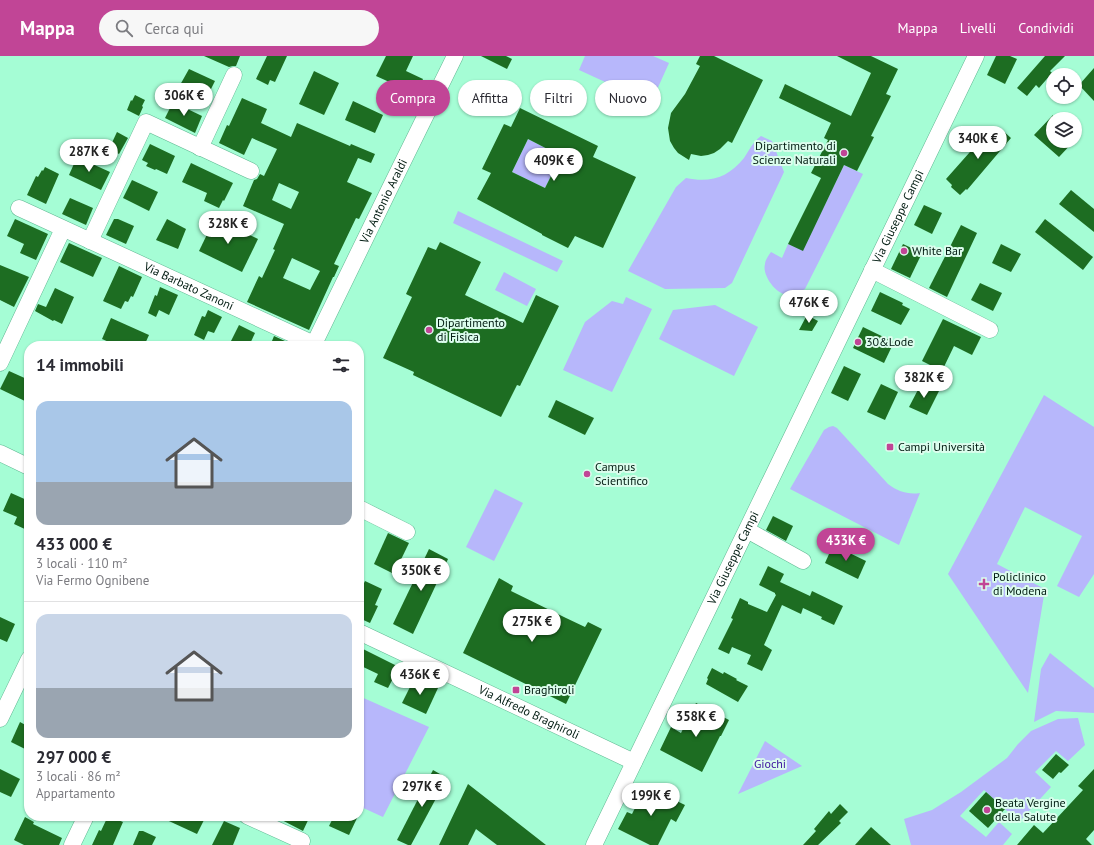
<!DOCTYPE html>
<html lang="it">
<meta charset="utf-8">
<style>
:root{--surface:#fff;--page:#f7f7f7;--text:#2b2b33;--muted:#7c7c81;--line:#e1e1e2;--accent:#c14596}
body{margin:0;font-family:"PT Sans",sans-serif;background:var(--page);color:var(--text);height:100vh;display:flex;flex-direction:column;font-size:15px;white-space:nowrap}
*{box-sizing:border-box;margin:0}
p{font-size:13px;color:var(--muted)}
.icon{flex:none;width:22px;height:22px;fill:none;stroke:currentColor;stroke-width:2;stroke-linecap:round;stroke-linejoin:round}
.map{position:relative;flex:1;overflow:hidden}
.panel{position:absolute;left:24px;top:285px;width:340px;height:480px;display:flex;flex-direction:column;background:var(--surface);border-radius:16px;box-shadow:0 1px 3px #0004}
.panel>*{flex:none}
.guide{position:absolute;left:376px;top:24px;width:380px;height:36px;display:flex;gap:8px}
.fabs{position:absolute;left:1046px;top:12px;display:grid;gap:8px}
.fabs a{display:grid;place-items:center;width:36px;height:36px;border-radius:50%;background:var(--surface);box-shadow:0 1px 3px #0004;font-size:20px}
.price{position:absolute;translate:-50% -34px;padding:0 9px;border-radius:14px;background:#fff;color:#222;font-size:13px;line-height:26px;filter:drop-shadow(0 1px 2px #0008)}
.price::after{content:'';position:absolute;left:50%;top:24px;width:12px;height:9px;margin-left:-6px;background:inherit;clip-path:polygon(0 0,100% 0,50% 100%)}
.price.active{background:var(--accent);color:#fff}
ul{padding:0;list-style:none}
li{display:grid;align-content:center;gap:8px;height:212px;padding:0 12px}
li+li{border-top:1px solid var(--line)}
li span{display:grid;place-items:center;height:124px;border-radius:12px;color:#555}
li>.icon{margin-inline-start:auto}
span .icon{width:72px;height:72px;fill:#fffc;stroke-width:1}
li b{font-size:17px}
h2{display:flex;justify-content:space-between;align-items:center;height:48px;padding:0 12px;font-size:17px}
.tag{padding:0 14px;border-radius:18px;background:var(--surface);box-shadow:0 1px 3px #0004;font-size:14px;line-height:36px}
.tag.active{background:var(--accent);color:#fff}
header{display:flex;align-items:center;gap:24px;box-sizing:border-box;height:56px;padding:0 20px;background:var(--accent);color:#fff}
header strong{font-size:19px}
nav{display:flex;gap:22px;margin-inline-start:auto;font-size:14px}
.search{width:280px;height:36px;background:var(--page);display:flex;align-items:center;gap:10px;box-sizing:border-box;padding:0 14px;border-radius:22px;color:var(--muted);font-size:15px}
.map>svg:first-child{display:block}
.green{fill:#b7b7fb}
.building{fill:#1d6d22;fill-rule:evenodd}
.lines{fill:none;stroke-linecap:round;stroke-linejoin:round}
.minor-casing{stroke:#60b792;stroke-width:17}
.minor{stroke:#fff;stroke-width:16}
.poi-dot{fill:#c14596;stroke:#dcfded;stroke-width:1.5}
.labels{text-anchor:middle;stroke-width:4;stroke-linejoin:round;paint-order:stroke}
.poi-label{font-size:12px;fill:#011b11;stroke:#dcfded;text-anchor:start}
.street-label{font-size:12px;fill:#011b11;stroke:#dcfded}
.park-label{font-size:12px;fill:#3c149f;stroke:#dcfded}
</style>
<header>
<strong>Mappa</strong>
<div class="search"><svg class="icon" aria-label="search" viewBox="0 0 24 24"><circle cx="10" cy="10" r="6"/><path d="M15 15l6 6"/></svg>Cerca qui</div>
<nav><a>Mappa</a><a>Livelli</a><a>Condividi</a></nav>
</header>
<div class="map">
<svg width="1094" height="789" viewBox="0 0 1094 789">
<rect width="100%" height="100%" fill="#a5fdd5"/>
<g class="green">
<polygon points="585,0 653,0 669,7 651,47 579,14"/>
<path d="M761 80 772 85 784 116 732 227 725 232 665 233 628 215 676 131 686 122C710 127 728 122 744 102 750 93 752 87 761 80Z"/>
<polygon points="528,83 561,100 545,132 512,116"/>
<path d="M844 109 863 118 805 233C799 236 792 241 784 238 774 235 762 218 765 208 765 204 769 199 771 196L782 202 788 188 803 194Z"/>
<polygon points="458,155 563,205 557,216 453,167"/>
<polygon points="504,216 536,233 527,250 495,234"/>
<polygon points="626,241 652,253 612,336 563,314 585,266 612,245 623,248"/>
<polygon points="715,249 758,271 734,320 659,283 673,254"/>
<polygon points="1044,339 1094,371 1094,518 1079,541 1057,530 1082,480 1025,451 997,508 1045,533 1028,637 948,518"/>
<path d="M833 370 837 372 888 428C897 435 908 439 920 437L899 489 790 433 824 374 829 371Z"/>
<polygon points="495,433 523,447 494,505 466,491"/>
<polygon points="1050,597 1094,632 1094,657 1056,655 1034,666 1041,613"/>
<polygon points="359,640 429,671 383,761 359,750"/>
<polygon points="1078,662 1085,689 1068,705 1056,695 1035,716 1051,731 1019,766 984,734 960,760 986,781 999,766 1012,778 1003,789 911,789 904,763 932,754 961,736 1007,702 1018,688 1031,675 1058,663"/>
<polygon points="765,685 802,710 738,738"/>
</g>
<g class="building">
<polygon points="204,0 240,0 236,10 233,10 229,11"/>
<polygon points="267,0 287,0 275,26 270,24 268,29 256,23"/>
<polygon points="386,0 413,0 406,15 423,23 416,38 376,20"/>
<polygon points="481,0 506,0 512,3 507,13"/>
<polygon points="700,0 714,0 763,24 732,87 728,85 720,93 714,97 708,99 701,100 691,98 689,104 678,97 674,92 670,85 668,72 671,57 685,38 700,10 696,8"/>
<polygon points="837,0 871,0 898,13 886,38 891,40 871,80 874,81 857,115 844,109 803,195 788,188 821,122 811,117 828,84 824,82 831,67 779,42 785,28 851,60 871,17"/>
<polygon points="996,0 1010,0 1017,3 1005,28 987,19"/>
<polygon points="1045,0 1065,0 1050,15 1052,17 1039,32 1036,29 1027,40 1017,32"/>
<polygon points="1094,12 1094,45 1079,29"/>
<polygon points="189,13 215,25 207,41 180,29"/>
<polygon points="314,15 339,27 324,59 299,48"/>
<polygon points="135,39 145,44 142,50 143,51 139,60 127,54 131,44 132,45"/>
<path d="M242 42 267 53 261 67 291 81 297 67 350 90 351 88 375 98 371 107 358 102 347 126 372 137 359 163 356 162 334 208 339 210 334 221H333L309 274 247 246 259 220 262 222 275 194 273 193 284 168 243 150 254 124 257 123 260 118 264 120 277 93 252 82 244 99 219 87 227 69 229 70ZM279 127 299 136 291 153 272 144ZM292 202 320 215 310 234 283 222Z"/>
<polygon points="353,45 383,59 375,77 345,64"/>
<polygon points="173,46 202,60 195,77 165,62"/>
<path d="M520 52 598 90 593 101 636 121 603 192 575 180 568 192 542 179V178L477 143 491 117 482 113 504 68 511 71ZM528 83 561 100 545 132 512 116Z"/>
<polygon points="1053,59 1053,85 1074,85 1059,101 1034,79"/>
<polygon points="993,70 1000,75 1001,73 1011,82 967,134 966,133 960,139 951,131 952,129 946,123"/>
<polygon points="117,76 128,82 119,98 109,93"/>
<polygon points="150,88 175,100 167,118 156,113 155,114 146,110 148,107 142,104"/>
<polygon points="77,101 110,116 101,134 69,119"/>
<polygon points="191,107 233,127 224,145 223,144 219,152 204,145 207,137 182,126"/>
<polygon points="45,111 59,118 46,148 27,139 36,120 38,121 42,114 43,115"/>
<polygon points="132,124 158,136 149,155 123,142"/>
<polygon points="1071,134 1094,153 1094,176 1059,148"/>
<polygon points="70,142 93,152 86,169 62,158"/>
<polygon points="924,149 942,157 932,178 914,169"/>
<polygon points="215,162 258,183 242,216 199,195"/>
<polygon points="15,163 48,178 36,204 20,197 24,188 7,180"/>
<polygon points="114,163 118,163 134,170 126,188 106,179"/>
<polygon points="167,163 186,173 178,193 156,184"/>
<polygon points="1045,163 1093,201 1083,214 1035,176"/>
<polygon points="961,169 977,177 947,241 929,232"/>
<polygon points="440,186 481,206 465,239 523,267 536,239 559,250 520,330 517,329 501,361 413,319 414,316 383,302 412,241 406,238 428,191 436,194"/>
<polygon points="69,187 102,202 93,221 60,206"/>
<polygon points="903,188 922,197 910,222 891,213"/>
<polygon points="1001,188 1021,198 1011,216 992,207"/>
<polygon points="0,209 29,221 14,251 0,244"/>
<polygon points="119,210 142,221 133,241 131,240 128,246 125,245 121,253 103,245"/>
<polygon points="980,227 1002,237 993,255 971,244"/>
<polygon points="160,231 178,239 169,259 159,254 156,261 148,257 155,239 157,240"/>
<polygon points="55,232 74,241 62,268 54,264 53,265 35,255 38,248 46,251"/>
<polygon points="880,236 903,247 902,249 910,253 901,269 871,255"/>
<polygon points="208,254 222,261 214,277 208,275 204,284 194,279 202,260 205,261"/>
<polygon points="807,259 818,265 812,275 799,274"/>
<polygon points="111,262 149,279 144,290 118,290 102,283"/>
<polygon points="943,263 981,281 972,299 954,290 942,315 922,305"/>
<polygon points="239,269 255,277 249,290 236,290 230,287"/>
<polygon points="863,271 894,286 884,307 853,292"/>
<polygon points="274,280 296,290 270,290"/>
<polygon points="844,310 861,318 848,345 831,337"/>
<polygon points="9,315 29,324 29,347 0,333"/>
<polygon points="922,326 939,335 927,359 909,351"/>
<polygon points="881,328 898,336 885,364 867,356"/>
<polygon points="556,344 594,362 585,379 548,361"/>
<polygon points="11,437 29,445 29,475 14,468 17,461 3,455"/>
<polygon points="773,460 793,470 786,485 766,474"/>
<polygon points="388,477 409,487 394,518 374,508"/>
<polygon points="833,489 866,505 858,523 825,507"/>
<polygon points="429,493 448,503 413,578 393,568"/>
<polygon points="768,510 784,518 780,526 810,540 812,535 843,550 834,569 821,563 822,561 803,552 801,558 782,549 764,589 772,594 762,615 747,608 751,599 732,591 729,598 718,593 733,563 731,562 740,542 748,546 748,548 767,556 776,539 775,538 775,537 759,529"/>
<polygon points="499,522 513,530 511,535 566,562 585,571 588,566 602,573 566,648 463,597"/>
<polygon points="365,525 382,533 375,549 378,550 370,567 359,562 359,537"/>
<polygon points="0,561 15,568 7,586 0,583"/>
<polygon points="359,591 399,611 388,632 374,626 378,618 359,609"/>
<polygon points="712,612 723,618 724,616 737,623 736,624 748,630 738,646 706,628 708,623 707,622"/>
<polygon points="415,621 438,632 426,658 402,647"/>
<polygon points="696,647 729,664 721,680 720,680 702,716 660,694 671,671 681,677"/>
<polygon points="20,666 29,671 29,695 11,686"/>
<polygon points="1056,698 1069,709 1061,717 1059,716 1053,723 1042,714"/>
<polygon points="0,713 20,723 11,741 0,736"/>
<polygon points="1094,713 1094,774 1086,783 1092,789 1017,789 1034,769 1043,777 1083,734 1078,730"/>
<polygon points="433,714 447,722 411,789 408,789 397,784"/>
<polygon points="468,728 546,789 497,789 476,773 468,789 439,789"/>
<polygon points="646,730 685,749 676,766 671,763 658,789 650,789 618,773 627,756 632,758"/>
<polygon points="986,736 1005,753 988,772 969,755"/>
<polygon points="840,748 848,756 839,765 841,767 818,789 803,789 816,775 814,773 829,755 831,758"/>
<polygon points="108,760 123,766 113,789 92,789 99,774 101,775"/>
<polygon points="158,760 206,760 197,778"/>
<polygon points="274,760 310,760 303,775"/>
<polygon points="334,760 358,760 349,779 329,770"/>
<polygon points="25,761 34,766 33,768 62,782 59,789 24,789 14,784"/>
<polygon points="224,765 240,772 233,789 212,789"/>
<polygon points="871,771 891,789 855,789"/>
<polygon points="139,775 143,775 156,781 152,789 133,789"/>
</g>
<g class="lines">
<defs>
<g id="minor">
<polyline points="200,92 234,19"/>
<path id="s1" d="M19 152 314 288"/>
<polyline points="90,185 146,66 251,115"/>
<polyline points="872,214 990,274"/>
<path id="s2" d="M313 290 388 136 455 0"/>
<polyline points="0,307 63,173"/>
<polyline points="0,397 29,411"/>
<polyline points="359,452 407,476"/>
<polyline points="747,474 803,505"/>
<path id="s3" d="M359 576 634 706"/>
<polyline points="0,663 29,603"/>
<polyline points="247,760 302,785"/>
<polyline points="72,789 86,760"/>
<path id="s4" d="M594 789 976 0"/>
</g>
</defs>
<use href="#minor" class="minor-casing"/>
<use href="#minor" class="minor"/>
</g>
<g class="poi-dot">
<circle cx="844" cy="97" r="4"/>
<circle cx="904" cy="195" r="4"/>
<circle cx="429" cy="274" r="4"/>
<circle cx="858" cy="286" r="4"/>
<rect x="886" y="387" width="8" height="8" rx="2"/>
<circle cx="587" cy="418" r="4"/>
<path d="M982 522h4v4h4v4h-4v4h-4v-4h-4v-4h4z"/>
<rect x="512" y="630" width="8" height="8" rx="2"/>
<circle cx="987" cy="754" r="4"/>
</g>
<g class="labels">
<g class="poi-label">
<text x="836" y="94" text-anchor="end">Dipartimento di<tspan x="836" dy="14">Scienze Naturali</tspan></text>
<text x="912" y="199">White Bar</text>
<text x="437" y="271">Dipartimento<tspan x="437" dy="14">di Fisica</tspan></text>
<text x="866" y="290">30&amp;Lode</text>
<text x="898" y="395">Campi Università</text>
<text x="595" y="415">Campus<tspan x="595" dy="14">Scientifico</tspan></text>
<text x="993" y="525">Policlinico<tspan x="993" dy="14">di Modena</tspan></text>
<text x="524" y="638">Braghiroli</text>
<text x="995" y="751">Beata Vergine<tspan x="995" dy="14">della Salute</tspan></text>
</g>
<g class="street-label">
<text dy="4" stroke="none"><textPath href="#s2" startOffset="161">Via Antonio Araldi</textPath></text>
<text dy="4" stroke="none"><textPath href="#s4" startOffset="698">Via Giuseppe Campi</textPath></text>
<text dy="4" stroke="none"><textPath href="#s1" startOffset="187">Via Barbato Zanoni</textPath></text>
<text dy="4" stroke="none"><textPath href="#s4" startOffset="319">Via Giuseppe Campi</textPath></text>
<text dy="4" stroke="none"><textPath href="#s3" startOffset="188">Via Alfredo Braghiroli</textPath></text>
</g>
<g class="park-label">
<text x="770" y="712">Giochi</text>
</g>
</g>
</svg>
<div class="fabs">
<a><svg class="icon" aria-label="locate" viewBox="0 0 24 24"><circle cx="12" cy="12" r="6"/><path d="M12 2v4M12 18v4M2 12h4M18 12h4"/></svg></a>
<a><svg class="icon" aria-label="layers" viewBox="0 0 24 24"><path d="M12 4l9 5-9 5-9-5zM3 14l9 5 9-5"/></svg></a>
</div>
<b class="price" style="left:184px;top:61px">306K €</b>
<b class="price" style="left:978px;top:104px">340K €</b>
<b class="price" style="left:89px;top:117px">287K €</b>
<b class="price" style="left:554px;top:126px">409K €</b>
<b class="price" style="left:228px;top:189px">328K €</b>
<b class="price" style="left:809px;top:268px">476K €</b>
<b class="price" style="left:924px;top:343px">382K €</b>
<b class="price active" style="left:846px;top:506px">433K €</b>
<b class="price" style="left:421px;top:536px">350K €</b>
<b class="price" style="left:532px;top:587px">275K €</b>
<b class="price" style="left:420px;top:640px">436K €</b>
<b class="price" style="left:696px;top:682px">358K €</b>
<b class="price" style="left:422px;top:752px">297K €</b>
<b class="price" style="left:651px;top:761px">199K €</b>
<div class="guide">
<a class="tag active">Compra</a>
<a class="tag">Affitta</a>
<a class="tag">Filtri</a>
<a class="tag">Nuovo</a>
</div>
<section class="panel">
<h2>14 immobili<svg class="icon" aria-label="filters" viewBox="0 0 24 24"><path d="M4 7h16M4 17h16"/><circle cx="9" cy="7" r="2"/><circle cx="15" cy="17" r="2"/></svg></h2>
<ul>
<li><span style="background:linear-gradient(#a9c7e8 65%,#9aa5b1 0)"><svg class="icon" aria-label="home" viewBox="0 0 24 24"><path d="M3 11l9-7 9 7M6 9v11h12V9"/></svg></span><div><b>433 000 €</b><p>3 locali · 110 m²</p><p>Via Fermo Ognibene</p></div></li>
<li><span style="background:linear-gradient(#c9d6e8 60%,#9aa5b1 0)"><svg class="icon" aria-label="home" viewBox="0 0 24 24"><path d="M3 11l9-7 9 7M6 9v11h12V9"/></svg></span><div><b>297 000 €</b><p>3 locali · 86 m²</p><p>Appartamento</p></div></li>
</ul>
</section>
</div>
